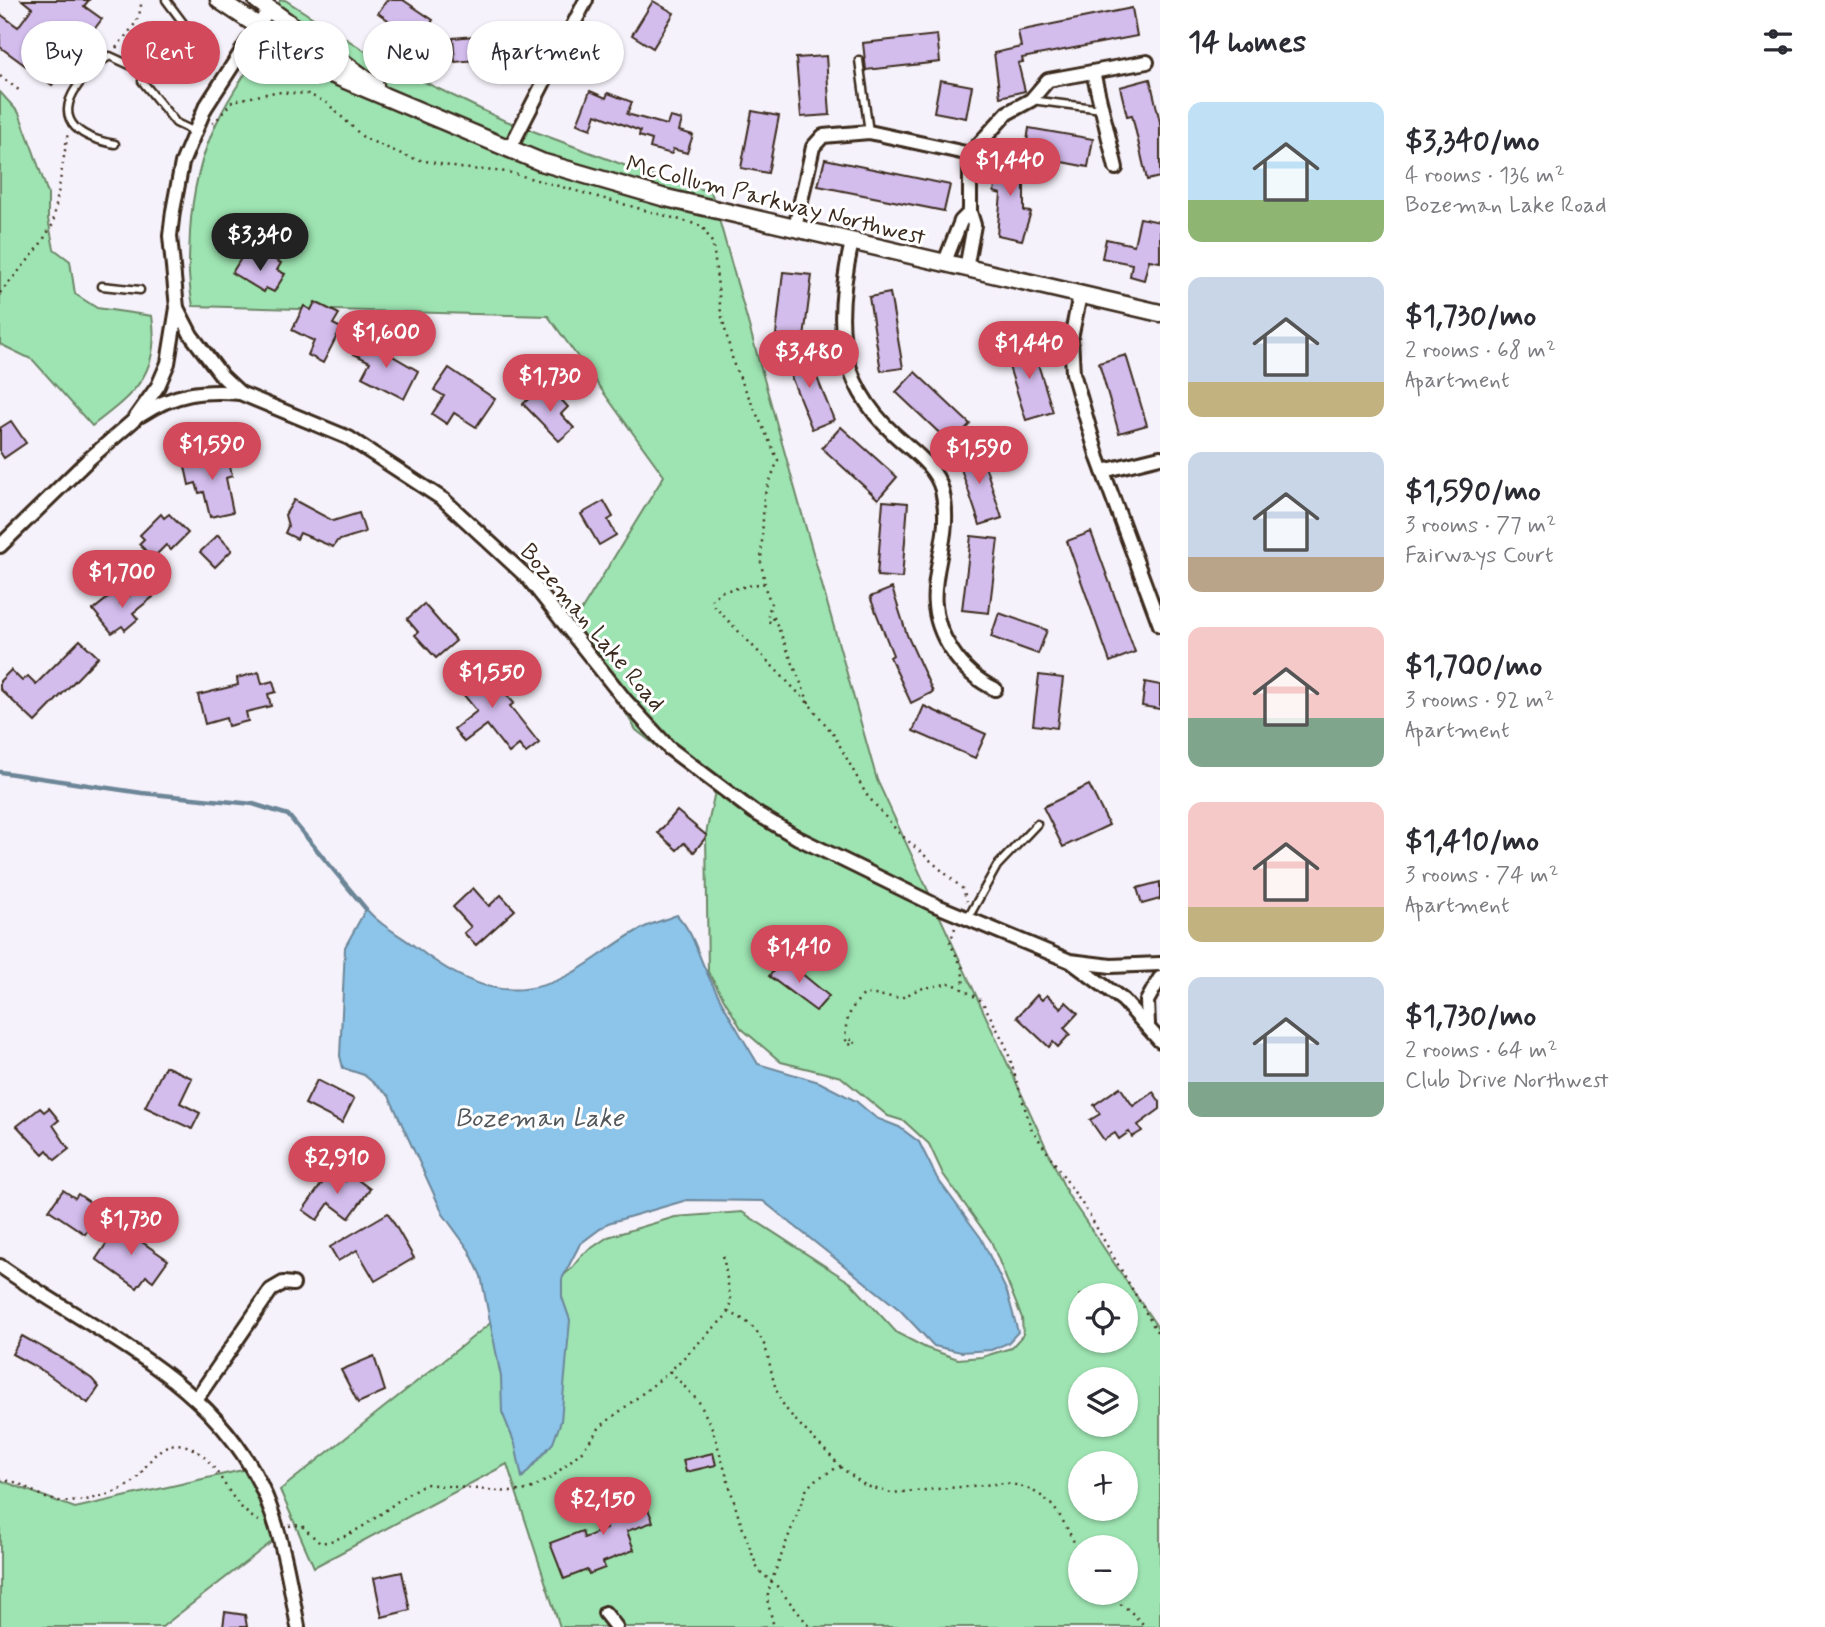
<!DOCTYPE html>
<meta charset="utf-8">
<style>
:root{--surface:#fff;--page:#f2f2f3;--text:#2b2b33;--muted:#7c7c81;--accent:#d1495b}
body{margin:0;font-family:Mynerve,sans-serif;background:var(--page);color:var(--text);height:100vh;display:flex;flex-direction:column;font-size:26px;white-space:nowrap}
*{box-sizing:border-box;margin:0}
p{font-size:23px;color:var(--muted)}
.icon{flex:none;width:38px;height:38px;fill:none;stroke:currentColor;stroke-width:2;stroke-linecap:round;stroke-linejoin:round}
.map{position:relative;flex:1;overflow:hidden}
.panel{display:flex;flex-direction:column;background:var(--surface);width:665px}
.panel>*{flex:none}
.guide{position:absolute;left:21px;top:21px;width:665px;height:63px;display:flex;gap:14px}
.buttons{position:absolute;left:1068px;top:1283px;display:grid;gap:14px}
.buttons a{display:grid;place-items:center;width:70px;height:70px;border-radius:50%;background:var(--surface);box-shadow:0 2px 5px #0004;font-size:35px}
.price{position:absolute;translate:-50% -60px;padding:0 16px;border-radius:24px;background:var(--accent);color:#fff;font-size:23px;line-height:46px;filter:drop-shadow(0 2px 4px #0008)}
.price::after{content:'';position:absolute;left:50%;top:42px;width:21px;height:16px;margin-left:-10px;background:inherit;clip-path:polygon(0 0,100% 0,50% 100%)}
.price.selected{background:#222;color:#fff}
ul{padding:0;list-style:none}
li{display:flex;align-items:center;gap:21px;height:175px;padding:0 28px}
li span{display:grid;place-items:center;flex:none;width:196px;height:140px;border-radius:14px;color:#555}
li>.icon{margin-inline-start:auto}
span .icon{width:84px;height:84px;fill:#fffc;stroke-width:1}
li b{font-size:30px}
h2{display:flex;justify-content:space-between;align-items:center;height:84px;padding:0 28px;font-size:30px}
.pill{padding:0 24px;border-radius:32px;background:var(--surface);box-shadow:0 2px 5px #0004;font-size:24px;line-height:63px}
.pill.selected{background:var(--accent);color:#fff}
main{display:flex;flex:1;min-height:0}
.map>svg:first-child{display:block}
.green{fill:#9ee4b2;stroke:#6c8768;stroke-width:2;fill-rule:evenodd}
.water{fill:#8cc4ea;stroke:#6c8698;stroke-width:2}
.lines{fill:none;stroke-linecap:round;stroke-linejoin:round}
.stream{stroke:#6c8698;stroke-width:4.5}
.building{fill:#d3bded;stroke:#3b2a1e;stroke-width:2}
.service-casing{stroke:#3b2a1e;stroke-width:11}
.minor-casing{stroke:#3b2a1e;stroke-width:18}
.tertiary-casing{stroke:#3b2a1e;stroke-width:21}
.path{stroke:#3b2a1e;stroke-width:2.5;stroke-dasharray:2 5;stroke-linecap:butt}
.service{stroke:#fff;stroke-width:6}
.minor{stroke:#fff;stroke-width:12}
.tertiary{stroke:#fff;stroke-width:16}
.labels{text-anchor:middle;stroke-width:6;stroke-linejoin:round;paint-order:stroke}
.street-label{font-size:24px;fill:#3b2a1e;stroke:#fff}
.water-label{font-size:26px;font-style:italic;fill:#53585b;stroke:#fff}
</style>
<main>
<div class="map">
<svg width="1160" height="1627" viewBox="0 0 1160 1627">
<rect width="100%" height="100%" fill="#f6f2fb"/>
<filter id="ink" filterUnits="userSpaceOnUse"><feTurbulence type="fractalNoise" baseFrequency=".0143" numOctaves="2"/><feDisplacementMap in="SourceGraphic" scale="14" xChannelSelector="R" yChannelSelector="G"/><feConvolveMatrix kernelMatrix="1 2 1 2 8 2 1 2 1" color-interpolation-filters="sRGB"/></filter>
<g filter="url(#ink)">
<g class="green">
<path d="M280 0H285L381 61 501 119 669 182 711 191 877 780 1068 1195 1160 1331V1627H560L507 1464 314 1567 280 1490 522 1298 551 1285 571 1269 583 1254 608 1237 675 1217 742 1212 851 1283 897 1333 926 1348 958 1359 982 1357 1011 1348 1023 1335 1022 1318 991 1241 943 1174 929 1144 904 1121 888 1116 841 1077 781 1062 741 1028 708 972 706 834 715 791 636 730 573 624 664 476 548 316 193 306C187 277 189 261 190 232 195 143 227 97 278 28L276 14ZM1080 1295H1125V1340H1080ZM1080 1379H1125V1424H1080ZM1080 1463H1125V1508H1080ZM1080 1547H1125V1592H1080Z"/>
<path d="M0 92 19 113 34 153 48 194V219L54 249 70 261 75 294 97 308 152 316C161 373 134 394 92 426L33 360 0 344Z"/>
<polygon points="247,1469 273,1541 162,1627 0,1627 0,1480 75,1508"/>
</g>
<path class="water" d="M366 909C383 928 398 933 417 948 467 987 515 1006 574 972 596 960 615 943 637 931 649 924 664 920 677 915 695 935 696 951 707 973 722 1005 740 1034 758 1064L819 1082 856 1101 876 1118 899 1127 919 1142 937 1178 981 1238 1007 1292 1018 1332 1008 1343 991 1350 961 1352 934 1346 900 1310 763 1201 687 1200 608 1223 580 1244 562 1279V1297L570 1320 561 1421 553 1443 522 1478 515 1444 502 1412 501 1377 481 1276 469 1250 443 1214 389 1096 364 1075 343 1068 340 1056 345 947Z"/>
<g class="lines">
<polyline class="stream" points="0,772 142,793 253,804 288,815 366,909"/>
</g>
<g class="building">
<polygon points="22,0 89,0 84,6 102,19 52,85 0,47 0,14 18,27 32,8"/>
<polygon points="387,0 403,0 433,20 419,41 378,13"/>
<polygon points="653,1 674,13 653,48 632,35"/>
<polygon points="1132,8 1137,36 1022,58 1023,62 1018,63 1025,91 1000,97 994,53 1021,47 1018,31"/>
<polygon points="496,34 499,58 455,62 453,38"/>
<polygon points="937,35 940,62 866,70 863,43"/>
<polygon points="826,56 830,115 801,117 796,58"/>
<polygon points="1150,79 1160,122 1160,177 1147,180 1132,115 1127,116 1120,87"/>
<polygon points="940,80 972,86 966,118 934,112"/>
<polygon points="590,91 606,98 608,93 632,102 627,114 667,125 670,117 682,120 679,131 693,135 687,153 673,149 672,154 650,148 652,140 639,136 640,131 596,114 591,129 577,124"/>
<polygon points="752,111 779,116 768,173 741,168"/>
<polygon points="1029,128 1093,139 1088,167 1025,155"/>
<polygon points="1001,156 1022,160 1017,183 1024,184 1024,211 1031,212 1022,240 997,235 1001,194 994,192 996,179 989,178 992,163 999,164"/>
<polygon points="825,159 950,185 944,211 818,186"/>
<polygon points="1140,218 1160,222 1160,262 1149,260 1144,280 1130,276 1132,264 1102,258 1106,239 1134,245"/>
<polygon points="243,255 260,265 266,255 281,263 277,270 285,274 274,292 266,288 264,292 232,273"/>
<polygon points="783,272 812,275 804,338 776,335"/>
<polygon points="890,293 903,368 881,371 869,297"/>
<polygon points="315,302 339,314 333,324 341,328 323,363 308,355 314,341 292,330 304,306 311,310"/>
<polygon points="362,338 418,371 404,399 362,377 370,362 354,354"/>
<polygon points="1031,342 1053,412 1026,420 1004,351"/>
<polygon points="806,350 834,420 812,429 784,359"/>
<polygon points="1126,355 1147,425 1119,433 1099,363"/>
<polygon points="449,368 495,399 476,427 454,413 447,424 432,414 444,396 434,390"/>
<polygon points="915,372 970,424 951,444 896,392"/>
<polygon points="537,391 547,401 555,393 568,407 561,414 574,428 559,441 523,404"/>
<polygon points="11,421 26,443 4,458 0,452 0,428"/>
<polygon points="841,427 897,477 878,499 822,448"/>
<polygon points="979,447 1002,518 980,525 956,454"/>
<polygon points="227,453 232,476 226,478 233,512 210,517 204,492 199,493 196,483 189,485 184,462"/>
<polygon points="294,500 333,521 359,513 365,532 337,541 333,547 300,533 297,539 285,533 288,526 285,515"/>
<polygon points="604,501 613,517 608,520 616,535 599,545 581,514"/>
<polygon points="883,501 908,503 902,578 877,576"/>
<polygon points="161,514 164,518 169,514 188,533 171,550 166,545 153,558 139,544 144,539 140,535"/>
<polygon points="1091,532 1135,652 1110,662 1067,541"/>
<polygon points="218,535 232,550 215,567 200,552"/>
<polygon points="971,536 998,539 989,613 962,610"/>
<polygon points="143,585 153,597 133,613 138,619 125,630 122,626 112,633 93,610 113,594 120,603"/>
<polygon points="892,588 907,635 933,692 911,703 890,657 893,655 870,597"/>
<polygon points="424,604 456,641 436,658 415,635 418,632 407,619"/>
<polygon points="999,613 1047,630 1038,654 991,637"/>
<polygon points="80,640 98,657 35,722 0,689 0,681 11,670 22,681 28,676 36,684"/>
<polygon points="483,661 500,682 503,679 511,689 505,693 514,703 510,706 539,743 526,753 519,745 509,753 487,725 464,742 454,729 477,711 454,683"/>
<polygon points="259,672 262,684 273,681 276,692 268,694 271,706 246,712 248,721 228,726 226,718 205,724 198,695 238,685 237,678"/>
<polygon points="1039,675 1063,678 1057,728 1033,725"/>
<polygon points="1145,682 1160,685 1160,709 1142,706"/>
<polygon points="924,706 986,734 975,758 913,731"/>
<polygon points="1089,785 1109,825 1063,847 1043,807"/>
<polygon points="677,811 707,836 694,852 684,843 677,850 658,833"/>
<polygon points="1160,882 1160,899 1142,904 1137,888"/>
<polygon points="473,888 489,906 501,895 515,910 476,945 464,933 471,927 453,907"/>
<polygon points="784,959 829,996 816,1011 769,976"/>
<polygon points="1037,995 1042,1000 1047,995 1061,1008 1066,1002 1078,1013 1064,1028 1070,1034 1058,1047 1053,1042 1049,1047 1017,1017"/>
<polygon points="165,1066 192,1078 180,1103 200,1113 192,1129 145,1107"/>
<polygon points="317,1080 354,1099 342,1123 305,1104"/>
<polygon points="1120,1087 1133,1106 1153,1092 1160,1102 1160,1109 1138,1125 1142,1131 1132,1137 1129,1132 1119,1139 1115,1133 1104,1140 1090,1120 1100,1114 1094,1105"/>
<polygon points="40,1108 44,1112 49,1108 59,1120 53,1125 69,1149 55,1160 47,1150 43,1154 17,1126"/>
<polygon points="331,1171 345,1181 350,1174 370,1189 349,1218 329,1203 317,1220 303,1210"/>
<polygon points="63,1190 75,1198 78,1194 101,1210 85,1234 49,1210"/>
<polygon points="388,1213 414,1258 375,1281 357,1250 338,1261 330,1247"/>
<polygon points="119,1225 133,1235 138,1227 148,1234 142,1242 168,1260 153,1281 146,1276 137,1288 96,1259"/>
<polygon points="22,1336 62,1358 92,1379 99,1387 88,1403 45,1372 12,1354"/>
<polygon points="374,1356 385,1391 358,1403 341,1370"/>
<polygon points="713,1453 716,1465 686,1472 683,1460"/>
<polygon points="641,1491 653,1522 627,1531 634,1550 603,1562 605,1568 589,1574 587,1570 564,1579 550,1543 582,1531 584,1538 606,1529 599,1510 618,1503 616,1497"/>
<polygon points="402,1572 410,1610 382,1617 374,1578"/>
<polygon points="225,1612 245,1615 247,1627 223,1627"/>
</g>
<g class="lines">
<defs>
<g id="service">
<polyline points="166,0 190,32 196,54"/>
<polyline points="859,60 869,132"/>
<polyline points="142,81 176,123 195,132"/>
<polyline points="1031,100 1102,109"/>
<path d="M115 144C76 137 51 118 82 80 91 69 97 63 110 56L147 73"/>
<polyline points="102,286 140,290"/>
<polyline points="968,918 997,866 1037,824"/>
</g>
<g id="minor">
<polyline points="269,9 205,108 182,163 173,211 170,236 177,308 191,335 222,376 240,393 349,438 444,500 528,578 625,700 669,748 754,812 798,838 935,905 1070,961 1111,966 1160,964"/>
<polyline points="1093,72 1116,168"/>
<polyline points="509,150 586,0"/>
<polyline points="795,228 813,147 823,136 869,132 970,154"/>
<path d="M852 242C835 316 834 379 894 434 912 451 935 465 942 490 957 551 911 589 952 651 963 668 976 680 995 689"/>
<polyline points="944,264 961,221 970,212"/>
<polyline points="966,269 974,225 970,212 970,154 1007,113 1031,100 1048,80 1147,62"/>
<polyline points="1080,295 1071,338 1073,373 1098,458 1160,625"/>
<path d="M141 415C174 393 202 390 240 393"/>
<polyline points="1103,471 1160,457"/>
<polyline points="0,546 88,460 133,421 158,386 168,363 177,308"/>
<polyline points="1073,963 1123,1000 1160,1041"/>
<polyline points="1148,1024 1147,1001 1160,978"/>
<path d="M0 1266C96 1334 218 1381 266 1497 283 1539 290 1583 298 1627"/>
<polyline points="197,1398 271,1290 283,1283 293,1284"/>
<polyline points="605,1613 616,1627"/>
</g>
<g id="tertiary">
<polyline points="219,0 329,73 541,162 662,197 1160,313"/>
<polyline points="257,0 375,86"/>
</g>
</defs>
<use href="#service" class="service-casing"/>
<use href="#minor" class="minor-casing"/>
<use href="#tertiary" class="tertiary-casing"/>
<g class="path">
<path d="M116 48C128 32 142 21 141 0"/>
<polyline points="0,76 20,91"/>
<polyline points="213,124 233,101 275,92 308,94 327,103 364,138 411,158 459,168 508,172 702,226 713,244 721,313 734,365 778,460 764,496 761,563 765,583"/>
<polyline points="0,293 36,251 53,224 68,132"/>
<polyline points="809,703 773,615 772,623 768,621 768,611 772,606 763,583 723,591 712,598 714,606 810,705 834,735 866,794 899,833 963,889 967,901"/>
<polyline points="955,928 950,943 962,967 964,987"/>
<path d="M850 1040 854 1039 855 1045 847 1044C842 1027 850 1005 865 994L901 998 919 989 952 983 982 1001 1006 1046 1031 1128 1087 1211 1160 1337"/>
<path d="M728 1312C782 1333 760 1374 787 1410 803 1430 823 1447 840 1466L815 1480 807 1488 770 1585 767 1599 774 1627"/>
<polyline points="670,1371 699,1402 713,1430 738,1515 758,1570 776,1585 810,1627"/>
<path d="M840 1467 866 1486 891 1493 1006 1483C1053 1491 1060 1515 1080 1554"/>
<path d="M0 1480C19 1480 27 1489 44 1497 65 1507 96 1499 117 1491 124 1488 135 1482 139 1476 152 1457 166 1434 193 1449 223 1465 227 1506 261 1522"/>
<path d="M289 1526 301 1525 320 1543C363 1537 389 1502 425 1484L509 1492 528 1490 551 1478 583 1450 600 1427 667 1374 726 1316 731 1302 723 1255"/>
<polyline points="1103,1592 1129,1610 1146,1627"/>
</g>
<use href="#service" class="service"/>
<use href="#minor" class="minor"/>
<use href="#tertiary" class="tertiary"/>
</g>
</g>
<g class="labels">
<g class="street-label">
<text transform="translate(776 200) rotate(14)" y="8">McCollum Parkway Northwest</text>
<text transform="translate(593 627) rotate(50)" y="8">Bozeman Lake Road</text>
</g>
<g class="water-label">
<text x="539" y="1126">Bozeman Lake</text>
</g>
</g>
</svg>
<div class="buttons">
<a><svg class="icon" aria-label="locate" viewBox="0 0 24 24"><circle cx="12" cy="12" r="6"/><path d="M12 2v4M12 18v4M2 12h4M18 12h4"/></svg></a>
<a><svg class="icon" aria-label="layers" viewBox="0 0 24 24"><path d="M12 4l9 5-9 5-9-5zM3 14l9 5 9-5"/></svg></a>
<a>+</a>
<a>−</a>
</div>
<b class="price" style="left:1010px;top:198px">$1,440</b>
<b class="price selected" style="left:260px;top:273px">$3,340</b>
<b class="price" style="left:386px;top:370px">$1,600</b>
<b class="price" style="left:1029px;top:381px">$1,440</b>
<b class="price" style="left:809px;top:390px">$3,480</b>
<b class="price" style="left:550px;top:414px">$1,730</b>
<b class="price" style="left:212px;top:482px">$1,590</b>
<b class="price" style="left:979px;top:486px">$1,590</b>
<b class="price" style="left:122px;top:610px">$1,700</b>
<b class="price" style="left:492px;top:710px">$1,550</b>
<b class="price" style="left:799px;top:985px">$1,410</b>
<b class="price" style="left:337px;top:1196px">$2,910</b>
<b class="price" style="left:131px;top:1257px">$1,730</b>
<b class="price" style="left:603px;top:1537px">$2,150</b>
<div class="guide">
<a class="pill">Buy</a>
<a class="pill selected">Rent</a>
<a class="pill">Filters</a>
<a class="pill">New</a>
<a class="pill">Apartment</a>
</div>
</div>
<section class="panel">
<h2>14 homes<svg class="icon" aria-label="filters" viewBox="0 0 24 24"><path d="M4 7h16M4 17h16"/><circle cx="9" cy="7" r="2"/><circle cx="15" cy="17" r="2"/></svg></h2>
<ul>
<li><span style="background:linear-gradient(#bfe0f5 70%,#8fb573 0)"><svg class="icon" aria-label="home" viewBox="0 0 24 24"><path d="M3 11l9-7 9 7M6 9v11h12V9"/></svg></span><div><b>$3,340/mo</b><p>4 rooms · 136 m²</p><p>Bozeman Lake Road</p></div></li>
<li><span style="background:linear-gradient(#c9d6e8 75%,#c2b280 0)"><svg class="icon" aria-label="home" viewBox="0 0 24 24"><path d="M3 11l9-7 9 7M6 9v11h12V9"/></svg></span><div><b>$1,730/mo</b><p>2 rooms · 68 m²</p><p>Apartment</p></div></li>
<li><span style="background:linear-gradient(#c9d6e8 75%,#b9a48a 0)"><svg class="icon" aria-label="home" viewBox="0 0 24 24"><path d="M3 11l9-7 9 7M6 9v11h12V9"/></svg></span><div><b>$1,590/mo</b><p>3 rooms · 77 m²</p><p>Fairways Court</p></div></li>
<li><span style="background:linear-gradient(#f6c9c9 65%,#7fa58c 0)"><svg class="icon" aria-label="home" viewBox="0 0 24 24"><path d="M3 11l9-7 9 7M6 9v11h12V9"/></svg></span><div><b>$1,700/mo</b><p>3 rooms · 92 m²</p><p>Apartment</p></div></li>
<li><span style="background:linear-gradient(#f6c9c9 75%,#c2b280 0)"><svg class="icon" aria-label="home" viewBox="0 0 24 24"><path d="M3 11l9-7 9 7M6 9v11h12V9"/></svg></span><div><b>$1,410/mo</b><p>3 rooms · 74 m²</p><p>Apartment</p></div></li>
<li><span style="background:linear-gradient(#c9d6e8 75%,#7fa58c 0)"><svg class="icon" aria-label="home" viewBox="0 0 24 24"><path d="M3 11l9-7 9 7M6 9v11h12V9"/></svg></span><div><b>$1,730/mo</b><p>2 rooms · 64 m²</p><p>Club Drive Northwest</p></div></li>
</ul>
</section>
</main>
